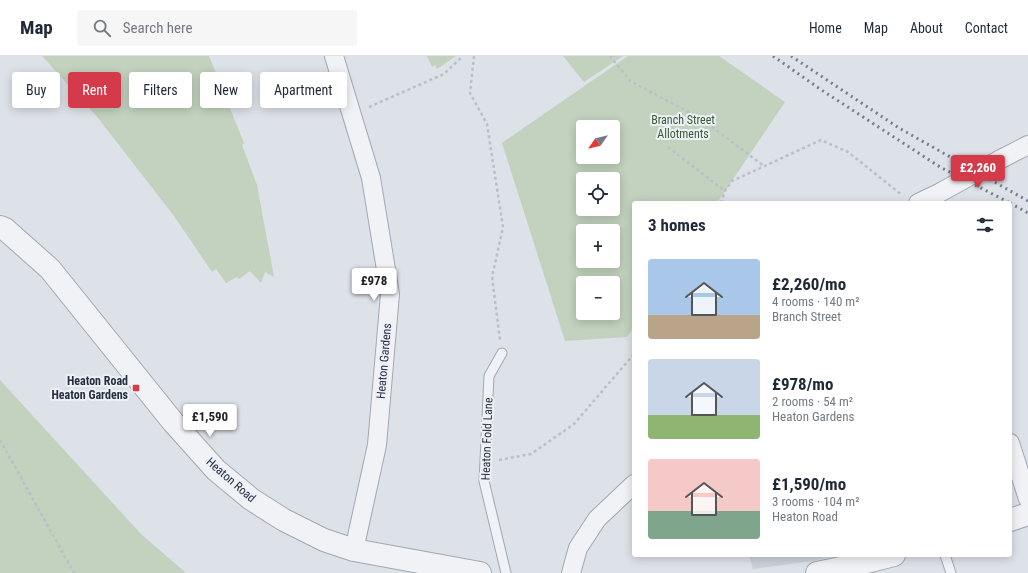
<!DOCTYPE html>
<meta charset="utf-8">
<style>
:root{--surface:#fff;--page:#f6f6f7;--text:#1f2937;--muted:#747a83;--line:#e0e1e3;--accent:#d53a4a}
body{margin:0;font-family:"Roboto Condensed",sans-serif;background:var(--page);color:var(--text);height:100vh;display:flex;flex-direction:column;font-size:15px;white-space:nowrap}
*{box-sizing:border-box;margin:0}
p{font-size:13px;color:var(--muted)}
.icon{flex:none;width:22px;height:22px;fill:none;stroke:currentColor;stroke-width:2;stroke-linecap:round;stroke-linejoin:round}
.map{position:relative;flex:1;overflow:hidden}
.sheet{position:absolute;left:632px;top:145px;width:380px;height:356px;display:flex;flex-direction:column;background:var(--surface);border-radius:4px;box-shadow:0 2px 10px #0003}
.sheet>*{flex:none}
.top-card{position:absolute;left:12px;top:16px;width:380px;height:36px;display:flex;gap:8px}
.needle{width:26px;rotate:236deg}
.tools{position:absolute;left:576px;top:64px;display:grid;gap:8px}
.tools a{display:grid;place-items:center;width:44px;height:44px;border-radius:4px;background:var(--surface);box-shadow:0 2px 10px #0003;font-size:20px}
.price{position:absolute;translate:-50% -34px;padding:0 9px;border-radius:4px;background:#fff;color:#222;font-size:13px;line-height:26px;filter:drop-shadow(0 1px 2px #0008)}
.price::after{content:'';position:absolute;left:50%;top:24px;width:12px;height:9px;margin-left:-6px;background:inherit;clip-path:polygon(0 0,100% 0,50% 100%)}
.price.active{background:var(--accent);color:#fff}
ul{padding:0;list-style:none}
li{display:flex;align-items:center;gap:12px;height:100px;padding:0 16px}
li span{display:grid;place-items:center;flex:none;width:112px;height:80px;border-radius:4px;color:#555}
li>.icon{margin-inline-start:auto}
span .icon{width:48px;height:48px;fill:#fffc;stroke-width:1}
li b{font-size:17px}
h2{display:flex;justify-content:space-between;align-items:center;height:48px;padding:0 16px;font-size:17px}
.tag{padding:0 14px;border-radius:4px;background:var(--surface);box-shadow:0 2px 10px #0003;font-size:14px;line-height:36px}
.tag.active{background:var(--accent);color:#fff}
header{display:flex;align-items:center;gap:24px;box-sizing:border-box;height:56px;padding:0 20px;background:var(--surface);border-bottom:1px solid var(--line)}
header strong{font-size:19px}
nav{display:flex;gap:22px;margin-inline-start:auto;font-size:14px}
.search{width:280px;height:36px;background:var(--page);display:flex;align-items:center;gap:10px;box-sizing:border-box;padding:0 14px;border-radius:4px;color:var(--muted);font-size:15px}
.map>svg:first-child{display:block}
.built{fill:#cbd0da}
.green{fill:#c2d2be;fill-rule:evenodd}
.lines{fill:none;stroke-linecap:round;stroke-linejoin:round}
.service-casing{stroke:#a2a8b2;stroke-width:11}
.minor-casing{stroke:#a2a8b2;stroke-width:20}
.tertiary-casing{stroke:#a2a8b2;stroke-width:24}
.path{stroke:#bbbfc6;stroke-width:2.5;stroke-dasharray:3 3;stroke-linecap:butt}
.service{stroke:#f0f2f6;stroke-width:9}
.minor{stroke:#f0f2f6;stroke-width:18}
.tertiary{stroke:#f0f2f6;stroke-width:22}
.rail{stroke:#767f92;stroke-width:3;stroke-dasharray:2 4;stroke-linecap:butt}
.minor-bridge-casing{stroke:#a2a8b2;stroke-width:20;stroke-linecap:butt}
.minor-bridge{stroke:#f0f2f6;stroke-width:18}
.poi-dot{fill:#d53a4a;stroke:#edf0f6;stroke-width:1.5}
.labels{text-anchor:middle;stroke-width:4;stroke-linejoin:round;paint-order:stroke}
.park-label{font-size:12px;fill:#385c32;stroke:#edf0f6}
.street-label{font-size:12px;fill:#262e3f;stroke:#edf0f6}
.poi-label{font-size:12px;font-weight:bold;fill:#262e3f;stroke:#edf0f6;text-anchor:end}
</style>
<header>
<strong>Map</strong>
<div class="search"><svg class="icon" aria-label="search" viewBox="0 0 24 24"><circle cx="10" cy="10" r="6"/><path d="M15 15l6 6"/></svg>Search here</div>
<nav><a>Home</a><a>Map</a><a>About</a><a>Contact</a></nav>
</header>
<div class="map">
<svg width="1028" height="517" viewBox="0 0 1028 517">
<rect width="100%" height="100%" fill="#dde1e8"/>
<polygon class="built" points="749,499 835,499 813,505 753,513"/>
<g class="green">
<polygon points="42,0 209,0 244,87 242,89 257,129 274,221 265,216 261,227 250,215 239,223 237,221 226,227 216,213 212,216 174,160 98,62"/>
<polygon points="427,0 456,0 437,13 435,9 432,11"/>
<polygon points="563,0 623,0 584,26"/>
<path d="M628 0H719L785 46 717 147H634V271L627 281 565 285 502 87ZM583 71H613V101H583ZM583 123H613V153H583ZM583 175H613V205H583ZM583 227H613V257H583Z"/>
<polygon points="0,324 141,478 186,517 0,517"/>
</g>
<g class="lines">
<defs>
<g id="service">
<polyline points="502,297 489,320 484,425 506,517"/>
<polyline points="945,499 951,517"/>
</g>
<g id="minor">
<polyline points="334,0 371,122 390,238 377,389 354,494"/>
<polyline points="999,104 1028,89"/>
<polyline points="918,147 941,136"/>
<polyline points="1010,387 1028,443"/>
<polyline points="571,517 578,492 597,463 634,428"/>
</g>
<g id="tertiary">
<polyline points="0,171 5,173 50,213 173,366 216,414 251,443 284,464 324,484 354,494 480,517"/>
<polyline points="1010,464 1028,458"/>
<polyline points="817,517 855,509 894,499"/>
</g>
</defs>
<use href="#service" class="service-casing"/>
<use href="#minor" class="minor-casing"/>
<use href="#tertiary" class="tertiary-casing"/>
<g class="path">
<polyline points="474,0 470,37 487,68 503,171 492,221 500,284"/>
<polyline points="610,0 630,25 700,62 764,110"/>
<polyline points="369,51 444,18 463,0"/>
<polyline points="668,91 725,135"/>
<polyline points="721,147 725,135 732,125 821,84 848,96 902,139"/>
<polyline points="0,384 74,517"/>
<polyline points="499,404 531,398 574,368 634,298"/>
</g>
<use href="#service" class="service"/>
<use href="#minor" class="minor"/>
<use href="#tertiary" class="tertiary"/>
<g class="rail">
<polyline points="773,0 820,33 940,111 1010,147"/>
<polyline points="791,0 899,72 1028,145"/>
<polyline points="1010,147 1028,157"/>
</g>
<defs>
<polyline id="minor-bridge" points="941,136 999,104"/>
</defs>
<use href="#minor-bridge" class="minor-bridge-casing"/>
<use href="#minor-bridge" class="minor-bridge"/>
</g>
<rect class="poi-dot" x="132" y="328" width="8" height="8" rx="2"/>
<g class="labels">
<g class="park-label">
<text x="683" y="68">Branch Street<tspan x="683" dy="14">Allotments</tspan></text>
</g>
<g class="street-label">
<text transform="translate(384 305) rotate(-85)" y="4">Heaton Gardens</text>
<text transform="translate(487 383) rotate(-88)" y="4">Heaton Fold Lane</text>
<text transform="translate(231 424) rotate(41)" y="4">Heaton Road</text>
</g>
<g class="poi-label">
<text x="128" y="329">Heaton Road<tspan x="128" dy="14">Heaton Gardens</tspan></text>
</g>
</g>
</svg>
<div class="tools">
<a><svg class="needle" viewBox="-14 -14 28 28"><path d="M0-13l5 13h-10z" fill="#e53935"/><path d="M0 13l5-13h-10z" fill="#747a83"/></svg></a>
<a><svg class="icon" aria-label="locate" viewBox="0 0 24 24"><circle cx="12" cy="12" r="6"/><path d="M12 2v4M12 18v4M2 12h4M18 12h4"/></svg></a>
<a>+</a>
<a>−</a>
</div>
<b class="price active" style="left:978px;top:133px">£2,260</b>
<b class="price" style="left:374px;top:246px">£978</b>
<b class="price" style="left:210px;top:382px">£1,590</b>
<div class="top-card">
<a class="tag">Buy</a>
<a class="tag active">Rent</a>
<a class="tag">Filters</a>
<a class="tag">New</a>
<a class="tag">Apartment</a>
</div>
<section class="sheet">
<h2>3 homes<svg class="icon" aria-label="filters" viewBox="0 0 24 24"><path d="M4 7h16M4 17h16"/><circle cx="9" cy="7" r="2"/><circle cx="15" cy="17" r="2"/></svg></h2>
<ul>
<li><span style="background:linear-gradient(#a9c7e8 70%,#b9a48a 0)"><svg class="icon" aria-label="home" viewBox="0 0 24 24"><path d="M3 11l9-7 9 7M6 9v11h12V9"/></svg></span><div><b>£2,260/mo</b><p>4 rooms · 140 m²</p><p>Branch Street</p></div></li>
<li><span style="background:linear-gradient(#c9d6e8 70%,#8fb573 0)"><svg class="icon" aria-label="home" viewBox="0 0 24 24"><path d="M3 11l9-7 9 7M6 9v11h12V9"/></svg></span><div><b>£978/mo</b><p>2 rooms · 54 m²</p><p>Heaton Gardens</p></div></li>
<li><span style="background:linear-gradient(#f6c9c9 65%,#7fa58c 0)"><svg class="icon" aria-label="home" viewBox="0 0 24 24"><path d="M3 11l9-7 9 7M6 9v11h12V9"/></svg></span><div><b>£1,590/mo</b><p>3 rooms · 104 m²</p><p>Heaton Road</p></div></li>
</ul>
</section>
</div>
